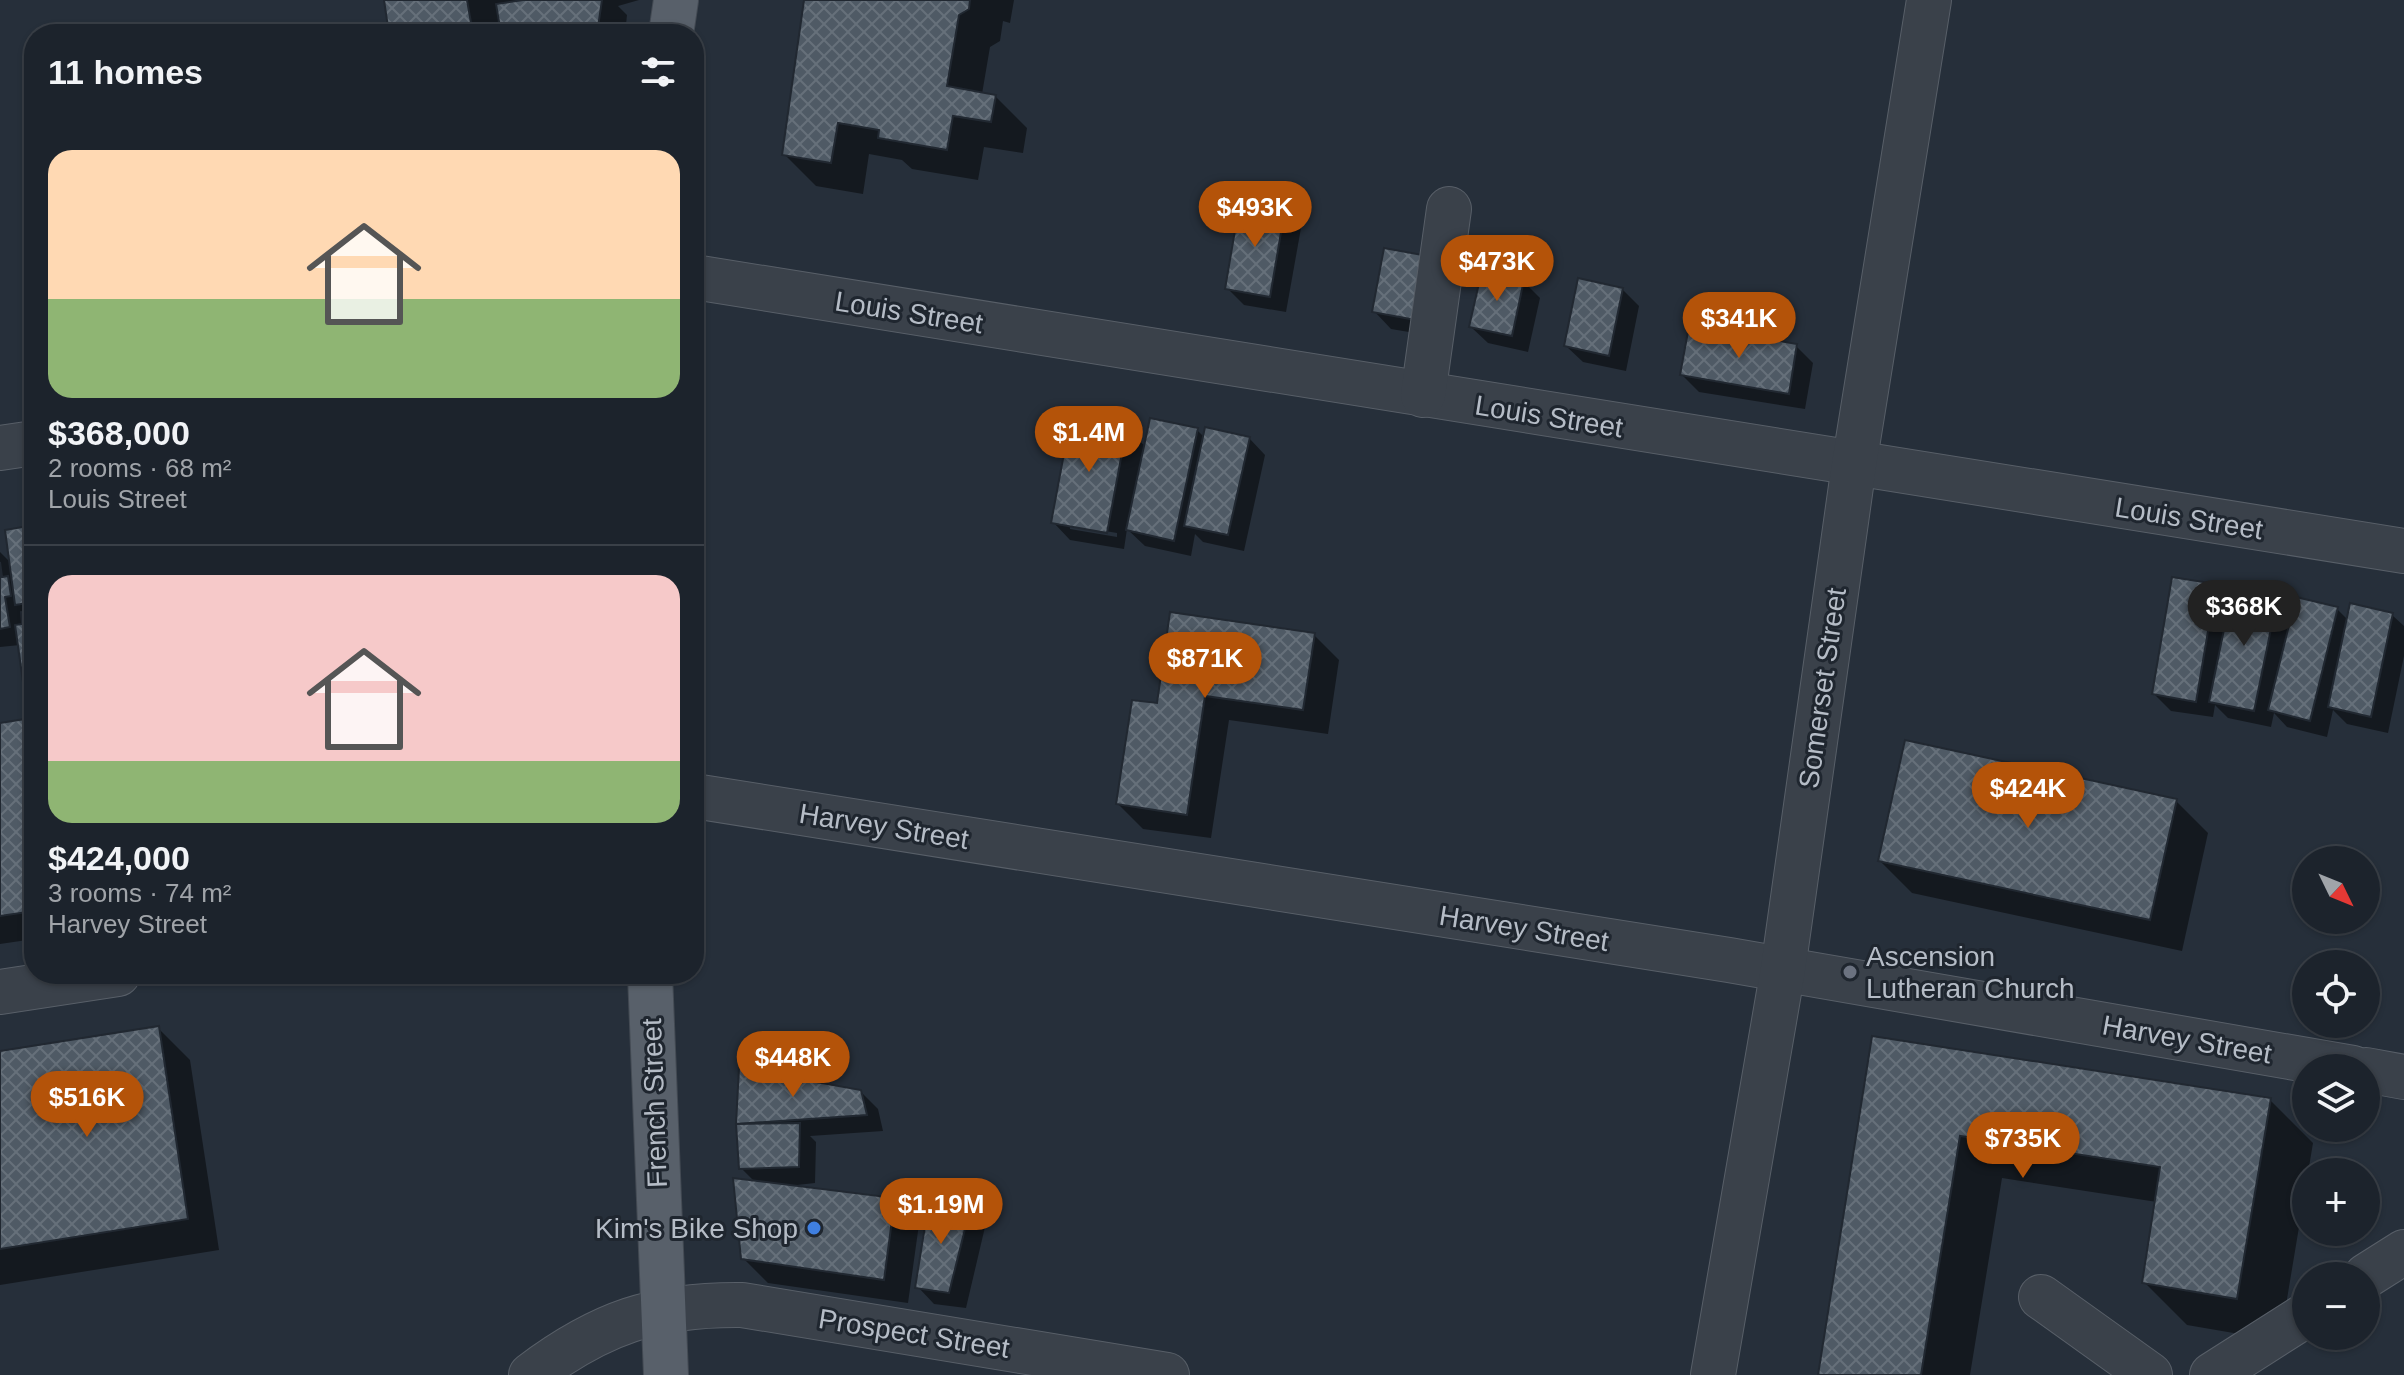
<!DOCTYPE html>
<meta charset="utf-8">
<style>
:root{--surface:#1c232c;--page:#292f38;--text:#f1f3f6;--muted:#a0a4a9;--line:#3a4048;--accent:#b45309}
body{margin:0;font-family:Arial,sans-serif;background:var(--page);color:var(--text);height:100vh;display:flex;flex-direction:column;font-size:30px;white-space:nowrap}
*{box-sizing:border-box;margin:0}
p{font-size:26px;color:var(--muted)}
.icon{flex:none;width:44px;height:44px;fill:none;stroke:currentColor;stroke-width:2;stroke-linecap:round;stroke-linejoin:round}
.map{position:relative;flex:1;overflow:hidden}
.panel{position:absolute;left:24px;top:24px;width:680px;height:960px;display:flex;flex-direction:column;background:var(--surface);border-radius:32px;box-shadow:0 2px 6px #0004,0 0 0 2px var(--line)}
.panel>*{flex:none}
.needle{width:52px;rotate:133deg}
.tools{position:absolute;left:2292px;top:846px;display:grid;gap:16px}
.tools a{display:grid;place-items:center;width:88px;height:88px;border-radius:50%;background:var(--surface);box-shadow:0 2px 6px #0004,0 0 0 2px var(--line);font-size:40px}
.price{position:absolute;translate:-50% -68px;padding:0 18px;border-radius:28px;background:var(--accent);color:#fff;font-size:26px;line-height:52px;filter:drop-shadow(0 2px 4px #0008)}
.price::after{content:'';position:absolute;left:50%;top:48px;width:24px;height:18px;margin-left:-12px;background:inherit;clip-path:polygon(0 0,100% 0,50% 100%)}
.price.on{background:#222;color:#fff}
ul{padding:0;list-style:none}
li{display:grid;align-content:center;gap:16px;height:424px;padding:0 24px}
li+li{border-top:2px solid var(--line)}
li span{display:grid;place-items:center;height:248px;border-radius:24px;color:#555}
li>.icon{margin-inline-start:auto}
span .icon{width:144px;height:144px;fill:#fffc;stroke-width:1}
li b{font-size:34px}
h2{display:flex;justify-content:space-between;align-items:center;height:96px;padding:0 24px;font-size:34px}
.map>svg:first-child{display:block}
.shadow{fill:#0007;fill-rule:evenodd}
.building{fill:url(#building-cross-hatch);stroke:#212831;stroke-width:2}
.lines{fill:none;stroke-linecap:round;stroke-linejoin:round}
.minor-casing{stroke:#585f68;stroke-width:46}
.major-casing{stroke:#434a53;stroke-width:46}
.minor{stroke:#3a414a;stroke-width:44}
.major{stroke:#58606a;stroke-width:44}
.worship-dot{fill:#6b7280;stroke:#1f262f;stroke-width:3}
.shop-dot{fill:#3f7fe0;stroke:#1f262f;stroke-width:3}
.labels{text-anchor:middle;stroke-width:6;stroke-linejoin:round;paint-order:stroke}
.street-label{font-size:28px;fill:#b5bcc6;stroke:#1f262f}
.poi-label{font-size:28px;fill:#b5bcc6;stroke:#1f262f;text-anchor:start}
</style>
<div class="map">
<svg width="2404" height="1375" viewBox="0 0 2404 1375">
<defs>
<pattern id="building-cross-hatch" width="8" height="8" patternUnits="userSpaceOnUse" patternTransform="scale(2)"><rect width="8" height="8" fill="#4f5a65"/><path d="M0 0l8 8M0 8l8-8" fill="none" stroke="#66707a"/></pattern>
</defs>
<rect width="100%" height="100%" fill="#262f3a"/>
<g class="shadow">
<polygon points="386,0 639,0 618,6 627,15 625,34 503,34 501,21 497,22 499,34 391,34"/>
<polygon points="807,0 1014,0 1010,23 1003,21 1000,41 990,47 982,94 995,96 1027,128 1023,153 984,147 978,180 912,169 902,160 869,154 863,194 816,186 784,154"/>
<polygon points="1284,211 1301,228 1286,312 1244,305 1227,288"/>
<polygon points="1386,250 1433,336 1391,329 1375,312"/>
<polygon points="1523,281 1540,298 1528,352 1488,343 1471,327"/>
<polygon points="1622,289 1639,306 1626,371 1583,362 1566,346"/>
<polygon points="1796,346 1813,363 1805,409 1699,392 1682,375"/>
<path d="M1126 428 1146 447 1197 430 1205 438H1249L1265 455 1244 551 1203 542 1195 534 1191 556 1145 546 1127 529 1124 549 1070 540 1054 523ZM1070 525 1117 533V537L1070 529Z"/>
<polygon points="34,527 34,939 0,944 0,725 24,721 32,729 20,645 0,647 0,552 12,564"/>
<polygon points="2215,586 2231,602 2277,597 2294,614 2337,609 2348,620 2392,615 2404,626 2404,656 2388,733 2347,724 2333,710 2327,737 2287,727 2274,713 2271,727 2228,718 2215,705 2213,717 2171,711 2154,694"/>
<polygon points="1314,635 1339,660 1328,734 1229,720 1211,838 1143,829 1118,804 1158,706"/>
<polygon points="2176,801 2208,833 2182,951 1912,893 1880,861"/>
<polygon points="158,1028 190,1060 219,1250 0,1285 0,1053"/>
<polygon points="1874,1038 2270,1100 2313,1143 2280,1341 2187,1325 2144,1282 2157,1202 2002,1178 1970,1375 1820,1375"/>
<polygon points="741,1070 861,1092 878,1109 883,1131 810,1136 816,1142 815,1183 788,1186 894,1200 919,1224 908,1303 768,1283 743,1258 755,1182 741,1168"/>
<polygon points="969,1210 985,1227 966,1308 934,1304 918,1287"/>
</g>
<g class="building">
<polygon points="384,0 467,0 473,34 389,34"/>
<polygon points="523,0 602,0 597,34 501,34 496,4"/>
<polygon points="804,0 970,0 969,9 959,15 947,86 996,95 991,122 953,116 947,150 878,138 879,130 838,123 831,163 782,155"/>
<polygon points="1240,201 1285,209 1270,297 1225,289"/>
<polygon points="1384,248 1428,256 1416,320 1372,312"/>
<polygon points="1482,270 1524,280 1512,336 1469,327"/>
<polygon points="1578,278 1623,288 1609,356 1564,346"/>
<polygon points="1689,326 1797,344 1789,394 1680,375"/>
<polygon points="1071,416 1127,426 1107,533 1051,523"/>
<polygon points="1150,418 1198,428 1174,541 1126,530"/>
<polygon points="1205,427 1250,437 1228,535 1184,526"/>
<polygon points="34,525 34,602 15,605 5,530"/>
<polygon points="0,562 2,577 8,576 11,596 5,597 10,627 0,629"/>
<polygon points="2172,577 2216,584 2196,702 2152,694"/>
<polygon points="2233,586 2278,595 2254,711 2209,702"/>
<polygon points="2296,597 2338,607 2310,721 2268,710"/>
<polygon points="2350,603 2393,613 2371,717 2328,707"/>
<polygon points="34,610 34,723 29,724 15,625 22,624 21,612"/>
<polygon points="1170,612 1315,633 1303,710 1205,696 1187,815 1116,804 1132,700 1157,703"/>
<polygon points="25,719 34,777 34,911 0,916 0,723"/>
<polygon points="1905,740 2177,799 2150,920 1878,861"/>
<polygon points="159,1026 188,1219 0,1249 0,1051"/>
<polygon points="1872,1036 2271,1098 2237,1299 2142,1283 2160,1167 1960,1136 1921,1375 1818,1375"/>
<polygon points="739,1068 861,1090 867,1115 736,1124"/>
<polygon points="800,1123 799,1167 739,1169 736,1124"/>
<polygon points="733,1178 895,1198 884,1280 741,1259"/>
<polygon points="929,1201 970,1209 949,1293 915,1288"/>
</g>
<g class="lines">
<defs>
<g id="minor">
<polyline points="694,277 2404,551"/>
<polyline points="1423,395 1449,209"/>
<polyline points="0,448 34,443"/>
<polyline points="694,796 1729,960 2353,1068"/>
<polyline points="0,992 118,974"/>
<polyline points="2366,1070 2404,1077"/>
<polyline points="2366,1276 2404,1252"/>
<polyline points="2041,1297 2150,1375"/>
<path d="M531 1375C600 1323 655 1304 742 1305L1167 1375"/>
<polyline points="1713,1375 1783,969 1854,465 1929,0"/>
<polyline points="2212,1375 2306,1315"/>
</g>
<g id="major">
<polyline points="671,34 676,0"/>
<polyline points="650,974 666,1375"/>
</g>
</defs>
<use href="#minor" class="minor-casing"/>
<use href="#major" class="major-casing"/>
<use href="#minor" class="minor"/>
<use href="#major" class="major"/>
</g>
<circle class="worship-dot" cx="1850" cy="972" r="8"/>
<circle class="shop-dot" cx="814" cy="1228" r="8"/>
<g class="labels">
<g class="street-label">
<text transform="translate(909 312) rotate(9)" y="10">Louis Street</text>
<text transform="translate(1549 416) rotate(9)" y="10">Louis Street</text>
<text transform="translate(2189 518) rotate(9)" y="10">Louis Street</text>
<text transform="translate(1822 688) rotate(-82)" y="10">Somerset Street</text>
<text transform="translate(884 826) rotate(9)" y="10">Harvey Street</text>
<text transform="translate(1524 928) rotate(9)" y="10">Harvey Street</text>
<text transform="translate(2187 1039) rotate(10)" y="10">Harvey Street</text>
<text transform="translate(654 1103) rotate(-92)" y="10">French Street</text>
<text transform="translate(914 1333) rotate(9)" y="10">Prospect Street</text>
</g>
<g class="poi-label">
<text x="1866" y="966">Ascension<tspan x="1866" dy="32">Lutheran Church</tspan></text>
<text x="798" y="1238" text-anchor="end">Kim's Bike Shop</text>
</g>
</g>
</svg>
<div class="tools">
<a><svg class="needle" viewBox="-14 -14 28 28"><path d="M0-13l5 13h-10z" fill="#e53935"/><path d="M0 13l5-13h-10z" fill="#a0a4a9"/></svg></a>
<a><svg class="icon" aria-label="locate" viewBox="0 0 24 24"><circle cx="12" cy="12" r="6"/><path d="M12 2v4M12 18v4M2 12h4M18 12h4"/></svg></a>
<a><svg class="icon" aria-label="layers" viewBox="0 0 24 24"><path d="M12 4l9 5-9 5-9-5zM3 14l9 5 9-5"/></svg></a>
<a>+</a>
<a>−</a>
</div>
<b class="price" style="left:1255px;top:249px">$493K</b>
<b class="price" style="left:1497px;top:303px">$473K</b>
<b class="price" style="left:1739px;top:360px">$341K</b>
<b class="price" style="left:1089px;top:474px">$1.4M</b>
<b class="price on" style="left:2244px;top:648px">$368K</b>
<b class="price" style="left:1205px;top:700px">$871K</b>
<b class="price" style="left:2028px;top:830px">$424K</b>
<b class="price" style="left:793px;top:1099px">$448K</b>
<b class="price" style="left:87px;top:1139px">$516K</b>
<b class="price" style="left:2023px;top:1180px">$735K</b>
<b class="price" style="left:941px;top:1246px">$1.19M</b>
<section class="panel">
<h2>11 homes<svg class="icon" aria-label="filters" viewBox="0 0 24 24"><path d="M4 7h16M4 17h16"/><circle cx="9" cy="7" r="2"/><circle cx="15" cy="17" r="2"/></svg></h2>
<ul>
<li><span style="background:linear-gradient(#ffd9b3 60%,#8fb573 0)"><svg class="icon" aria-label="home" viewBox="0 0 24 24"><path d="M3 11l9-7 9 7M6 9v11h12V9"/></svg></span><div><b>$368,000</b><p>2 rooms · 68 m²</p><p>Louis Street</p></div></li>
<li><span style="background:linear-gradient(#f6c9c9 75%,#8fb573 0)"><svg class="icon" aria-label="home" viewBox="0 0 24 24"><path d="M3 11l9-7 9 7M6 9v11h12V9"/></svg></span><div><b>$424,000</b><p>3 rooms · 74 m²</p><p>Harvey Street</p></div></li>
</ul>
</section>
</div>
